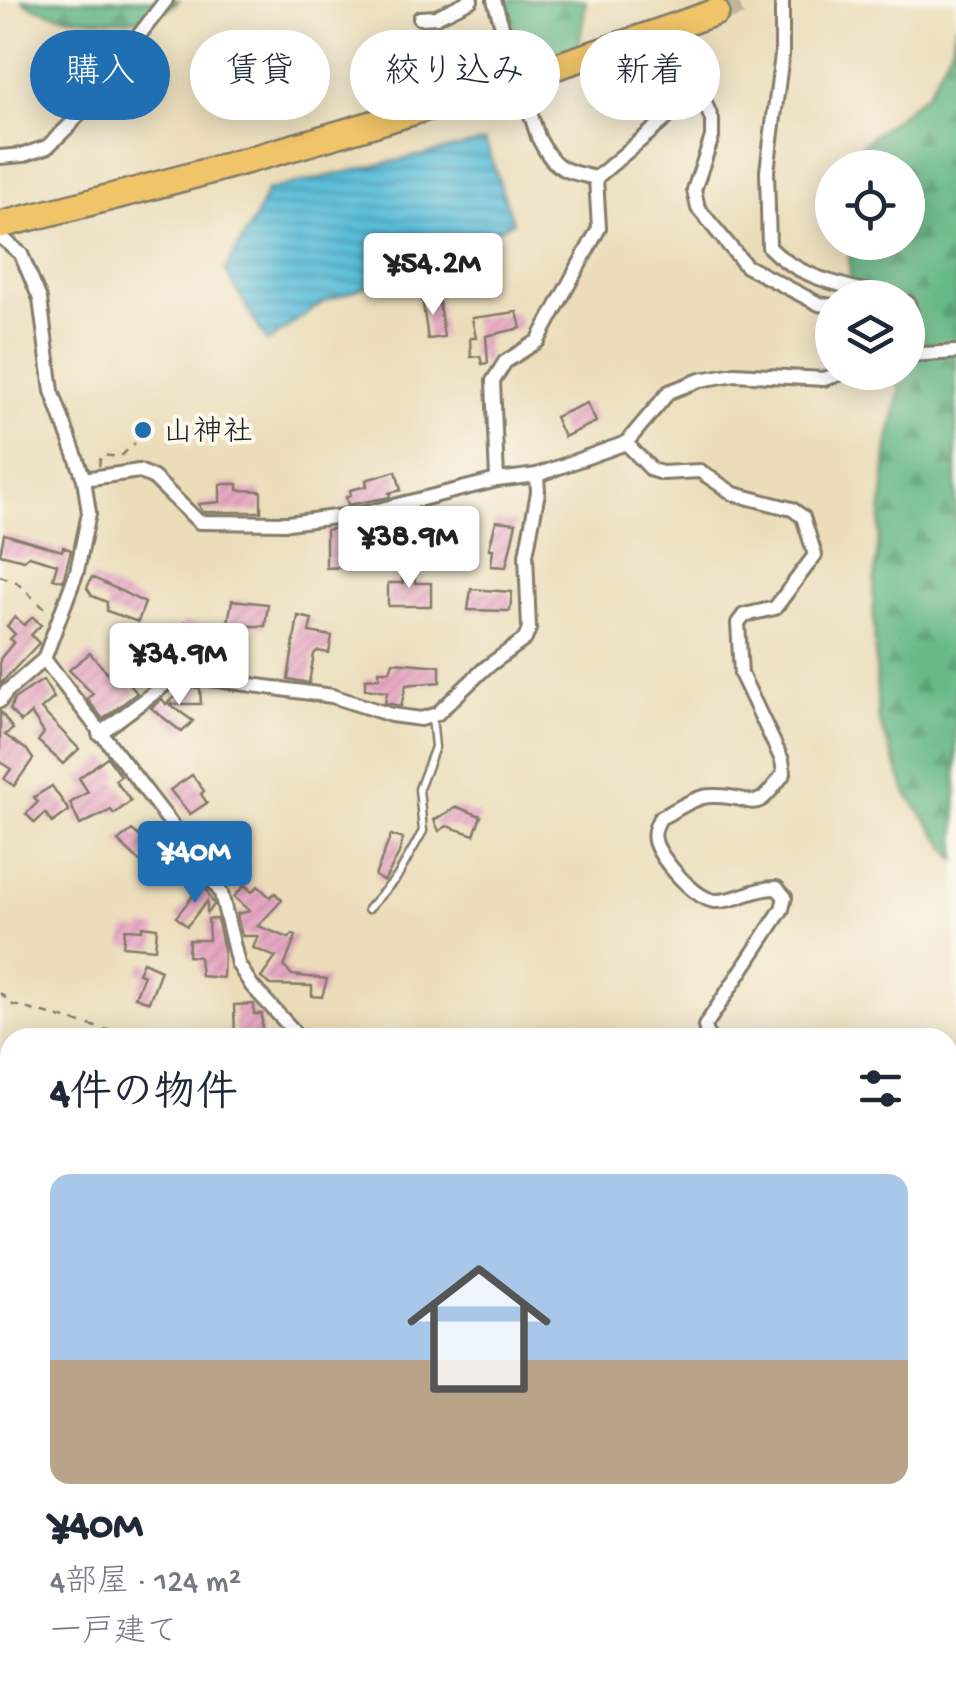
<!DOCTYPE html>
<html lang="ja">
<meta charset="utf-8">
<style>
:root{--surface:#fff;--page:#f2f2f3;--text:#1f2937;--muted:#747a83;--accent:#1f6fb2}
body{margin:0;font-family:"Gochi Hand","Klee One",sans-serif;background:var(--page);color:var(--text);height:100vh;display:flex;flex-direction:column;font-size:38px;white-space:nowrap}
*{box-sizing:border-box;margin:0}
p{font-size:32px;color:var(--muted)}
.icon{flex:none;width:55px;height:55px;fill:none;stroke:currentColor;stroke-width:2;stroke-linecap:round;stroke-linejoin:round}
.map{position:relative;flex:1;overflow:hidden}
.side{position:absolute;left:0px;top:1028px;width:958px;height:672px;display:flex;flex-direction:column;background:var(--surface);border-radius:30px 30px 0 0;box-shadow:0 5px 25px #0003}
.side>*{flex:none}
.top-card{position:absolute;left:30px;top:30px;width:898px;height:90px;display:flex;gap:20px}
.buttons{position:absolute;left:815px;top:150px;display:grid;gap:20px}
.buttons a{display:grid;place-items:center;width:110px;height:110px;border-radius:50%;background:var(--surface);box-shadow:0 5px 25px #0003;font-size:50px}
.price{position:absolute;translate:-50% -85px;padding:0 22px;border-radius:10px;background:#fff;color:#222;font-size:32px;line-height:65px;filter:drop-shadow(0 2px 5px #0008)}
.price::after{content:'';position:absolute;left:50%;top:60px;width:30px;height:22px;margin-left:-15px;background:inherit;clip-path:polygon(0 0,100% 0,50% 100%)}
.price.active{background:var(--accent);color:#fff}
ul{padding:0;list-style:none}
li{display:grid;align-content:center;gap:20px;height:530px;padding:0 50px}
li span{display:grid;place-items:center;height:310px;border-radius:20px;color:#555}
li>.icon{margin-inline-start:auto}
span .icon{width:180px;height:180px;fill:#fffc;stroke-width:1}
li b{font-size:42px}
h2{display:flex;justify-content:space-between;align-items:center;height:120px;padding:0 50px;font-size:42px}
.pill{padding:0 35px;border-radius:45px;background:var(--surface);box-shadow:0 5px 25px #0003;font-size:35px;line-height:90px}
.pill.active{background:var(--accent);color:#fff}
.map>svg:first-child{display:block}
.forest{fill:url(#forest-firs);stroke:#426a51;stroke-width:2.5}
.water{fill:url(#water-rules);stroke:#3b6c7a;stroke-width:2.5}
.building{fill:url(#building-hatch)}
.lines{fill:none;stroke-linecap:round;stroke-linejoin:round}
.highway-tunnel{stroke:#c2b69a;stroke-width:25;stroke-dasharray:25 12;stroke-linecap:butt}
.lane-casing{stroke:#847c6b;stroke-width:11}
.street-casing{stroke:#847c6b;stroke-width:18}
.highway-casing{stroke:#847c6b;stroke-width:30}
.path{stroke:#847c6b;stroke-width:2.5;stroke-dasharray:8 8;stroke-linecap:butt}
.lane{stroke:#fff;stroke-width:6}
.street{stroke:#fff;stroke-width:12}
.highway{stroke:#f0c469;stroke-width:25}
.street-bridge-casing{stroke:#847c6b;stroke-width:18;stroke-linecap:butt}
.street-bridge{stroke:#fff;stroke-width:12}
.poi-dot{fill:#1f6fb2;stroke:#fbf7ec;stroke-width:4}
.labels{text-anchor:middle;stroke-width:8;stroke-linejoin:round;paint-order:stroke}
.poi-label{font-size:30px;fill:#1c1c1c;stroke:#fbf7ec;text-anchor:start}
</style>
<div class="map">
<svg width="956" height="1699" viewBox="0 0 956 1699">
<defs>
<pattern id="forest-firs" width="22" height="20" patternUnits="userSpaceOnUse" patternTransform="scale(2.5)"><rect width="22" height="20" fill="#67b986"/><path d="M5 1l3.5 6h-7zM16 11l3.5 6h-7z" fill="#599e73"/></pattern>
<pattern id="water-rules" width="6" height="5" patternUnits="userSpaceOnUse" patternTransform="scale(2.5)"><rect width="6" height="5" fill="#5abdd9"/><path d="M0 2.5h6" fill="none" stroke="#4a99af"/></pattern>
<pattern id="building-hatch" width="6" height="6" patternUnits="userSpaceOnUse" patternTransform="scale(2.5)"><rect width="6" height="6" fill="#e7a7c3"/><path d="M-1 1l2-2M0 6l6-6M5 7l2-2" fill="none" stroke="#c68fa7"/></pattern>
</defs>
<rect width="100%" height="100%" fill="#fbf7ec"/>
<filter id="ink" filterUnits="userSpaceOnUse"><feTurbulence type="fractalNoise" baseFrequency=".01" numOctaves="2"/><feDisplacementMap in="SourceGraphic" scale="20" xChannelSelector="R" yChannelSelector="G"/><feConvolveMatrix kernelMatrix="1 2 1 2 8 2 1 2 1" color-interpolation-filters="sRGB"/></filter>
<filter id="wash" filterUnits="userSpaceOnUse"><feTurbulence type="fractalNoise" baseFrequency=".0048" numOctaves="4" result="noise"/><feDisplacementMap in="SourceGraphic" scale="40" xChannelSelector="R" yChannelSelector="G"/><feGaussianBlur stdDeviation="2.25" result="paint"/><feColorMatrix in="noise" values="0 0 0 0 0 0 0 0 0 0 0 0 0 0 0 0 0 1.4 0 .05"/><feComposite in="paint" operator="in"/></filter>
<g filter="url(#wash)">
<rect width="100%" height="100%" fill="#ebddba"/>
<g class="forest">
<path d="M22 0H179C172 6 162 15 153 17 121 24 48 20 22 0Z"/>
<polygon points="505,0 586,0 578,53 550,60 516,34"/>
<polygon points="956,24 956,860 907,794 878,718 873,598 888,446 900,389 892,373 908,372 908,298 855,297 850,278 849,243 908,242 908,168 853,167 859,147 927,93 951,48"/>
</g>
<polygon class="water" points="485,141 513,222 409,270 323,302 267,342 225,270 257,215 267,190"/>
<g id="blocks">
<g class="building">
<polygon points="438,296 444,337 428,339 422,298"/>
<polygon points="517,312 521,328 486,336 488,363 482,364 480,356 471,357 470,338 476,338 472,318"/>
<polygon points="587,403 596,422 564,437 555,417"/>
<polygon points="396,471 401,490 389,493 390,497 348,505 346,497 351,496 350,490 367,486 366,480"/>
<polygon points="220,484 238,484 238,490 261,491 261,512 203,512 198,504 220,502"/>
<polygon points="422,513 428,543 421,544 423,562 412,564 404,516"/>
<polygon points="496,521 516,523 506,567 491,566 493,549 489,549"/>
<polygon points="347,526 348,567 326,568 326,530"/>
<polygon points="4,534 62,551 63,547 71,550 63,581 53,578 57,564 29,556 24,560 0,554"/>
<polygon points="413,565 415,583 431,583 431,606 388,606 388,583 403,583 401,567"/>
<polygon points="92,577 145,603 138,622 107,611 107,602 92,596 87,588"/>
<polygon points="471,589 512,592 510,611 468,610"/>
<polygon points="232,600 268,604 265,626 242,626 234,666 209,663 208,669 197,667 199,651 178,647 184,622 226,634"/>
<polygon points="298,616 312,619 309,632 332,636 329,653 317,651 314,654 309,683 288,679"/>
<polygon points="15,617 24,625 33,617 41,625 31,635 39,643 0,684 0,659 14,642 10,639 15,634 7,626"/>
<polygon points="90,653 112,678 119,672 137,693 103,719 87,699 93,694 69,670"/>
<polygon points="393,662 440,666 440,682 406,685 401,706 385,703 387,692 365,689 365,679 379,678 379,671 390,671"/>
<polygon points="43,680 54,698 41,709 79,749 63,764 38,741 44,733 31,713 21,722 10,710 14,699"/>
<polygon points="182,687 200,688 201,704 169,704 193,721 182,732 151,708 162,699 166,704 182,691"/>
<polygon points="0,711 13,729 5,735 27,750 33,759 14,786 4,779 11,769 0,762"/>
<polygon points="107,757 121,776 115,780 131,801 114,814 111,810 80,825 70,803 88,792 79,778"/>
<polygon points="192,775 204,791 201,794 207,803 190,814 170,790"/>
<polygon points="52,786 69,811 52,823 45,813 35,823 26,814 38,802 34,797"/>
<polygon points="457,807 481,816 474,835 447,826 439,831 434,820"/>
<polygon points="227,829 236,846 216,862 204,842"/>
<polygon points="132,830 153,848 140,862 118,841"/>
<polygon points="391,835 403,839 398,856 384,881 375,876"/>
<polygon points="203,883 214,905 207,913 207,901 187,926 176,917"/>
<polygon points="245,885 252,892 258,886 270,897 275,893 282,900 258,926 289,938 293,934 296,936 284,967 292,975 327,979 322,997 312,996 312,986 271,985 261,978 276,957 253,948 258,936 242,936 237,914 250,911 234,897"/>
<polygon points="208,919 217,919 224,949 223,978 201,976 199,957 188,956 189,940 209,940"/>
<polygon points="142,926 157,928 155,949 123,946 125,929 142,930"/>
<polygon points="143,962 161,970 149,1002 135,997 144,975 138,973"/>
<polygon points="254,1004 254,1014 262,1014 262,1038 235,1038 234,1005"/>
</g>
</g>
</g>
<g filter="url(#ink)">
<use href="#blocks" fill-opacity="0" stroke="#847c6b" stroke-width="2.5"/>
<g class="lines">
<polyline class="highway-tunnel" points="716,12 748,0"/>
<defs>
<polyline id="lane" points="368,909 397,877 423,831 419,789 435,747 432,717"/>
<g id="street">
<polyline points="494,0 503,29"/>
<path d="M782 0V55L767 171 769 247C800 280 849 286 891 298"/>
<polyline points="420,18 436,17 471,0"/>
<polyline points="689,69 700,90"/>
<path d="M538 137C554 169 561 170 596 178"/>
<polyline points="0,157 23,155 47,147 71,124 166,0"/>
<polyline points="596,178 700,90 712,120 712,137 694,190 698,208 746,266 819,304 832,306"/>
<polyline points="0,236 21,254 40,299 52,391 84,479 89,513 77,571 44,659 6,692 0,701"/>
<polyline points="908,303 912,318 909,355"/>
<polyline points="908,355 956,352"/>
<path d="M626 443 652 470 662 473 700 471 734 494 792 509 803 517 815 555 775 608 744 615 738 623 741 674 782 760 784 773C750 821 758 794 711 796 695 796 675 811 660 818 656 826 653 832 655 841 660 859 695 899 715 901 736 902 755 887 777 888L785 897 782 909 705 1026 708 1038"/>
<polyline points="84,479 139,471 154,478 199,522 288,523 366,513 497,480 537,475 626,443 669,392 700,380 735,374 824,379 846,372"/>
<polyline points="497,480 493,381 505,362 538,341 599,228 596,178"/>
<polyline points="44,659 203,865 221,893 238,964 252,986 291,1028 296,1038"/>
<polyline points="99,734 174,678 187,676 332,696 391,715 421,719 437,714 484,669 525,639 529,629 526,555 538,492 537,475"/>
<polyline points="0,1266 10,1265"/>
<polyline points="948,1288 956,1292"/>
<polyline points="417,1690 418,1699"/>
</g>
<path id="highway" d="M0 225C243 166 481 95 716 12"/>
</defs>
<use href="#lane" class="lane-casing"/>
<use href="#street" class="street-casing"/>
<use href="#highway" class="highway-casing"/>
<g class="path">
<polyline points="99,466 101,455 120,457 135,443"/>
<polyline points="0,576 16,582 48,612"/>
<polyline points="0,993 13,1005 138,1038"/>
<polyline points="948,1343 956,1327"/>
<polyline points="0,1388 10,1388"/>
<polyline points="0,1510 10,1509"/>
<polyline points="948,1536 956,1531"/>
<polyline points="396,1690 398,1699"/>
<polyline points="642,1690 645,1699"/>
<polyline points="647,1690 652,1699"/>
</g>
<use href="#lane" class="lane"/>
<use href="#street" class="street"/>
<use href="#highway" class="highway"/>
<defs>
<polyline id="street-bridge" points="503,29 538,137"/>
</defs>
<use href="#street-bridge" class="street-bridge-casing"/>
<use href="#street-bridge" class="street-bridge"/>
</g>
</g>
<circle class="poi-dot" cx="143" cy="430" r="10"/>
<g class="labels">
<g class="poi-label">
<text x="163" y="440">山神社</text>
</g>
</g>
</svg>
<div class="buttons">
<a><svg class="icon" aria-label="locate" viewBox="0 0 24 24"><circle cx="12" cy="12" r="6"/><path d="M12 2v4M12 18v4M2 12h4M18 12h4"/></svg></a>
<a><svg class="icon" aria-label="layers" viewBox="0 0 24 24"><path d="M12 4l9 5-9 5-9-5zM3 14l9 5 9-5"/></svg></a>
</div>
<b class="price" style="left:433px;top:318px">¥54.2M</b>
<b class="price" style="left:409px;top:591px">¥38.9M</b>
<b class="price" style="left:179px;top:708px">¥34.9M</b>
<b class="price active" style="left:195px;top:906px">¥40M</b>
<div class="top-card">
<a class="pill active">購入</a>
<a class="pill">賃貸</a>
<a class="pill">絞り込み</a>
<a class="pill">新着</a>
</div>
<section class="side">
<h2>4件の物件<svg class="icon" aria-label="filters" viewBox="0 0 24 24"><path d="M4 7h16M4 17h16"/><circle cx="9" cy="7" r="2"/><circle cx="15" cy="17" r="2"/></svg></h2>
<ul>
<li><span style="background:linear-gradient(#a9c7e8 60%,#b9a48a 0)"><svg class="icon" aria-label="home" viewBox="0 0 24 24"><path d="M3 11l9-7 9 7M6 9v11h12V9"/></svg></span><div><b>¥40M</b><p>4部屋 · 124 m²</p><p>一戸建て</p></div></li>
</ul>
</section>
</div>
